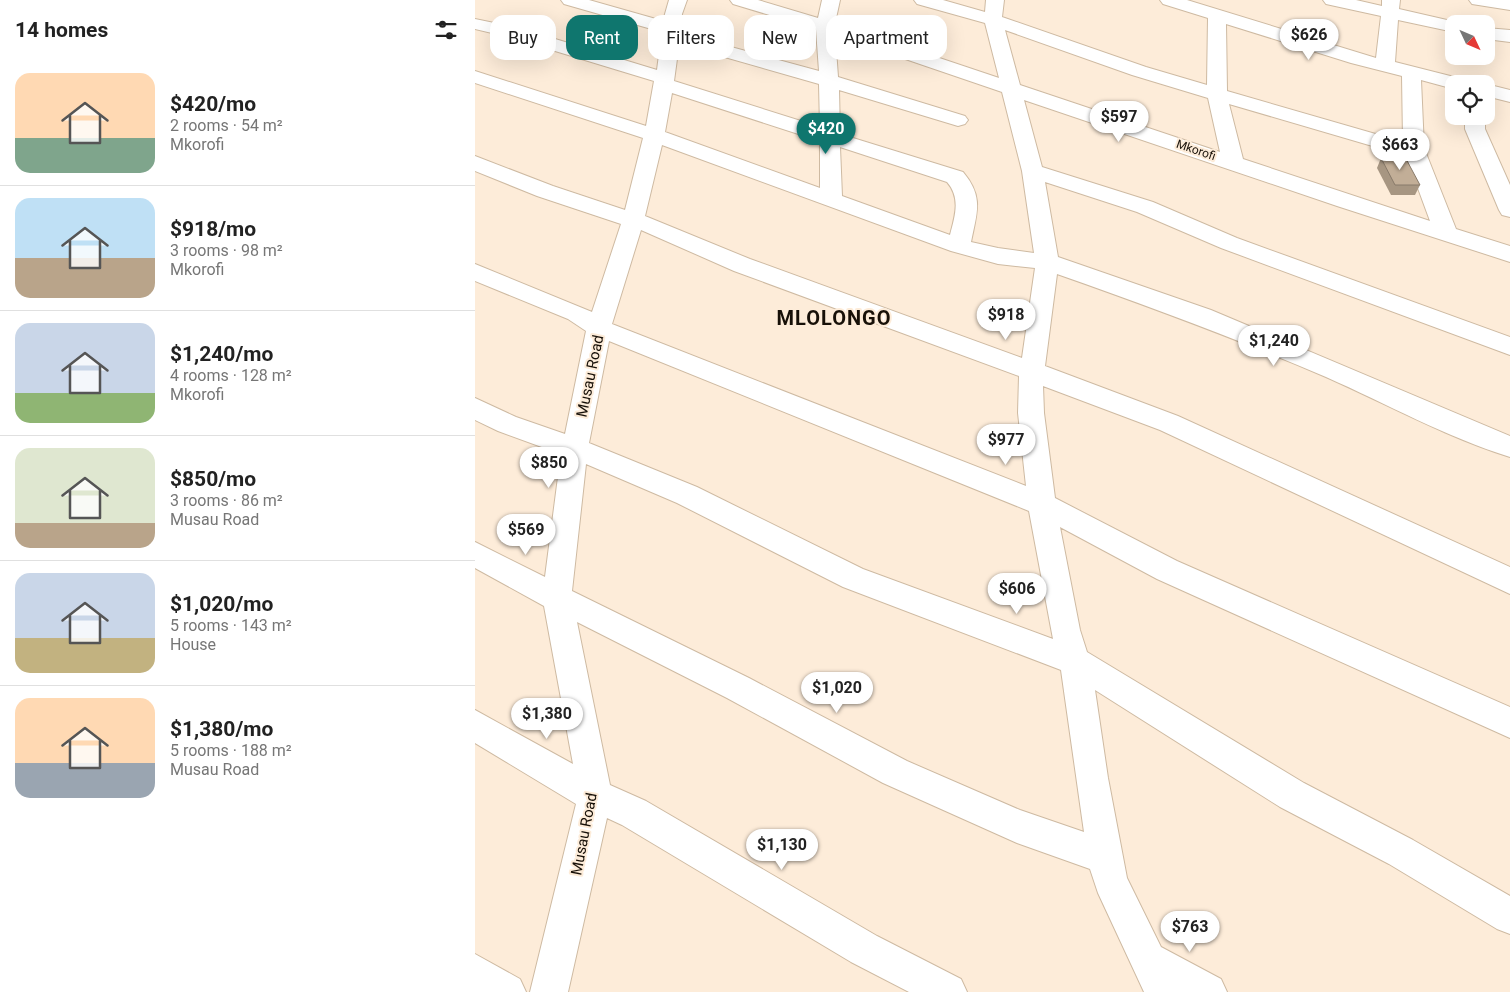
<!DOCTYPE html>
<meta charset="utf-8">
<style>
:root{--surface:#fff;--page:#f2f2f2;--text:#222;--muted:#767676;--line:#e0e0e0;--accent:#0f766e}
body{margin:0;font-family:Roboto,sans-serif;background:var(--page);color:var(--text);height:100vh;display:flex;flex-direction:column;font-size:19px;white-space:nowrap}
*{box-sizing:border-box;margin:0}
p{font-size:16px;color:var(--muted)}
.icon{flex:none;width:28px;height:28px;fill:none;stroke:currentColor;stroke-width:2;stroke-linecap:round;stroke-linejoin:round}
.map{position:relative;flex:1;overflow:hidden}
.side{display:flex;flex-direction:column;background:var(--surface);width:475px}
.side>*{flex:none}
.guide{position:absolute;left:15px;top:15px;width:475px;height:45px;display:flex;gap:10px}
.needle{width:32px;rotate:134deg}
.tools{position:absolute;left:970px;top:15px;display:grid;gap:10px}
.tools a{display:grid;place-items:center;width:50px;height:50px;border-radius:10px;background:var(--surface);box-shadow:0 5px 20px #0002;font-size:25px}
.price{position:absolute;translate:-50% -42px;padding:0 11px;border-radius:18px;background:#fff;color:#222;font-size:16px;line-height:32px;filter:drop-shadow(0 1px 2px #0008)}
.price::after{content:'';position:absolute;left:50%;top:30px;width:15px;height:11px;margin-left:-8px;background:inherit;clip-path:polygon(0 0,100% 0,50% 100%)}
.price.current{background:var(--accent);color:#fff}
ul{padding:0;list-style:none}
li{display:flex;align-items:center;gap:15px;height:125px;padding:0 15px}
li+li{border-top:1px solid var(--line)}
li span{display:grid;place-items:center;flex:none;width:140px;height:100px;border-radius:15px;color:#555}
li>.icon{margin-inline-start:auto}
span .icon{width:60px;height:60px;fill:#fffc;stroke-width:1}
li b{font-size:21px}
h2{display:flex;justify-content:space-between;align-items:center;height:60px;padding:0 15px;font-size:21px}
.chip{padding:0 18px;border-radius:15px;background:var(--surface);box-shadow:0 5px 20px #0002;font-size:18px;line-height:45px}
.chip.current{background:var(--accent);color:#fff}
main{display:flex;flex:1;min-height:0}
.map>svg:first-child{display:block}
.lines{fill:none;stroke-linecap:round;stroke-linejoin:round}
.minor-casing{stroke:#cebaa2;stroke-width:2}
.minor{fill:#fff;fill-rule:evenodd}
.wall{fill:#a79682}
.building{fill:#c2ae97;stroke:#887a6a}
.labels{text-anchor:middle;stroke-width:4;stroke-linejoin:round;paint-order:stroke}
.far-street-label{font-size:12px;fill:#171008;stroke:#fdecd9}
.street-label{font-size:15px;fill:#171008;stroke:#fdecd9}
.district-label{font-size:20px;font-weight:bold;letter-spacing:1px;fill:#171008;stroke:#fdecd9}
</style>
<main>
<section class="side">
<h2>14 homes<svg class="icon" aria-label="filters" viewBox="0 0 24 24"><path d="M4 7h16M4 17h16"/><circle cx="9" cy="7" r="2"/><circle cx="15" cy="17" r="2"/></svg></h2>
<ul>
<li><span style="background:linear-gradient(#ffd9b3 65%,#7fa58c 0)"><svg class="icon" aria-label="home" viewBox="0 0 24 24"><path d="M3 11l9-7 9 7M6 9v11h12V9"/></svg></span><div><b>$420/mo</b><p>2 rooms · 54 m²</p><p>Mkorofi</p></div></li>
<li><span style="background:linear-gradient(#bfe0f5 60%,#b9a48a 0)"><svg class="icon" aria-label="home" viewBox="0 0 24 24"><path d="M3 11l9-7 9 7M6 9v11h12V9"/></svg></span><div><b>$918/mo</b><p>3 rooms · 98 m²</p><p>Mkorofi</p></div></li>
<li><span style="background:linear-gradient(#c9d6e8 70%,#8fb573 0)"><svg class="icon" aria-label="home" viewBox="0 0 24 24"><path d="M3 11l9-7 9 7M6 9v11h12V9"/></svg></span><div><b>$1,240/mo</b><p>4 rooms · 128 m²</p><p>Mkorofi</p></div></li>
<li><span style="background:linear-gradient(#dfe7d0 75%,#b9a48a 0)"><svg class="icon" aria-label="home" viewBox="0 0 24 24"><path d="M3 11l9-7 9 7M6 9v11h12V9"/></svg></span><div><b>$850/mo</b><p>3 rooms · 86 m²</p><p>Musau Road</p></div></li>
<li><span style="background:linear-gradient(#c9d6e8 65%,#c2b280 0)"><svg class="icon" aria-label="home" viewBox="0 0 24 24"><path d="M3 11l9-7 9 7M6 9v11h12V9"/></svg></span><div><b>$1,020/mo</b><p>5 rooms · 143 m²</p><p>House</p></div></li>
<li><span style="background:linear-gradient(#ffd9b3 65%,#9aa5b1 0)"><svg class="icon" aria-label="home" viewBox="0 0 24 24"><path d="M3 11l9-7 9 7M6 9v11h12V9"/></svg></span><div><b>$1,380/mo</b><p>5 rooms · 188 m²</p><p>Musau Road</p></div></li>
</ul>
</section>
<div class="map">
<svg width="1035" height="992" viewBox="0 0 1035 992">
<rect width="100%" height="100%" fill="#fdecd9"/>
<g class="lines">
<defs>
<g id="minor">
<path d="M86 0H114L188 21 194 0H212L207 14 205 33 344 71 341 29 258 4 255 0H283L343 18 347 0H365L360 23 524 78 510 23 442 4 439 0H468L510 12 511 0H529L527 17 671 67 732 85 733 18 688 4 685 0H712L901 58 906 16 851 4 848 0H881L907 6V0H925L924 9 985 23 979 24V32L923 20 920 62 991 80 994 84H979V89L946 80 949 148 981 229 1035 246V262L862 206 549 100 567 167 678 202 762 238 1035 337V355L746 248 662 212 570 182 583 257 736 310 1035 436V457C971 437 912 404 851 377 762 339 673 306 582 274L570 366 703 416 1035 567V594L685 430 568 386 569 413 580 498 702 561 1035 707V738L682 579 585 527 605 630 612 652 829 783 938 840 1035 896V934L1022 929 914 864 805 807 620 690 633 778 652 878 686 947 746 979 752 992H669L623 893 615 869 542 843 408 783 252 698 102 622 135 785 171 801 402 936 486 979 492 992H434L376 962 147 825 132 818 93 992H55L101 804 0 743V710L98 764 69 606 0 568V542L70 577 86 454 23 431 0 420V398L41 417 90 434 111 331 93 319 0 281V264L117 312 146 224 62 196 0 171V156L78 186 150 210 168 138 0 83V71L171 126 179 81 34 37 0 29V19L44 28 182 70 187 32 89 4ZM751 24 876 63 927 76 928 140 904 135 752 91ZM530 30 657 75 733 98 745 152 545 85ZM360 35 527 92 547 171 559 253 523 248 496 242C502 212 509 197 488 172L365 134 364 90 483 126 490 124 493 120 490 116 363 77ZM204 44 344 84 345 127 199 81ZM197 93 345 141V188L190 132ZM754 104 894 145 930 153 955 221 768 159ZM187 145 476 251 523 264 560 268 547 358 275 259 170 216ZM365 147 472 182C486 198 480 216 475 235L367 196ZM166 230 259 271 544 376 543 413 551 486 137 324ZM134 341 554 511 578 639 388 569 222 487 114 443ZM111 464 202 503 368 587 586 670 609 832 545 810 432 761 274 678 97 591Z"/>
<polygon points="994,0 1035,0 1035,10 997,4"/>
<polygon points="1011,28 1035,30 1035,42 1011,39"/>
<polygon points="1011,84 1035,90 1035,102 1011,96"/>
<polygon points="990,116 1010,116 1010,129 1035,185 1035,217 1027,215 1024,210 990,129"/>
<polygon points="0,954 45,979 51,992 0,992"/>
</g>
</defs>
<use href="#minor" class="minor-casing"/>
<use href="#minor" class="minor"/>
</g>
<polygon class="wall" points="906,158 945,185 940,195 916,195 902,168"/>
<polygon class="building" points="930,157 945,185 920,185 906,158"/>
<g class="labels">
<g class="far-street-label">
<text transform="translate(721 150) rotate(19)" y="4">Mkorofi</text>
</g>
<g class="street-label">
<text transform="translate(115 376) rotate(-78)" y="5">Musau Road</text>
<text transform="translate(109 834) rotate(-79)" y="5">Musau Road</text>
</g>
<g class="district-label">
<text x="359" y="325">MLOLONGO</text>
</g>
</g>
</svg>
<div class="tools">
<a><svg class="needle" viewBox="-14 -14 28 28"><path d="M0-13l5 13h-10z" fill="#e53935"/><path d="M0 13l5-13h-10z" fill="#767676"/></svg></a>
<a><svg class="icon" aria-label="locate" viewBox="0 0 24 24"><circle cx="12" cy="12" r="6"/><path d="M12 2v4M12 18v4M2 12h4M18 12h4"/></svg></a>
</div>
<b class="price" style="left:834px;top:61px">$626</b>
<b class="price" style="left:644px;top:143px">$597</b>
<b class="price current" style="left:351px;top:155px">$420</b>
<b class="price" style="left:925px;top:171px">$663</b>
<b class="price" style="left:531px;top:341px">$918</b>
<b class="price" style="left:799px;top:367px">$1,240</b>
<b class="price" style="left:531px;top:466px">$977</b>
<b class="price" style="left:74px;top:489px">$850</b>
<b class="price" style="left:51px;top:556px">$569</b>
<b class="price" style="left:542px;top:615px">$606</b>
<b class="price" style="left:362px;top:714px">$1,020</b>
<b class="price" style="left:72px;top:740px">$1,380</b>
<b class="price" style="left:307px;top:871px">$1,130</b>
<b class="price" style="left:715px;top:953px">$763</b>
<div class="guide">
<a class="chip">Buy</a>
<a class="chip current">Rent</a>
<a class="chip">Filters</a>
<a class="chip">New</a>
<a class="chip">Apartment</a>
</div>
</div>
</main>
